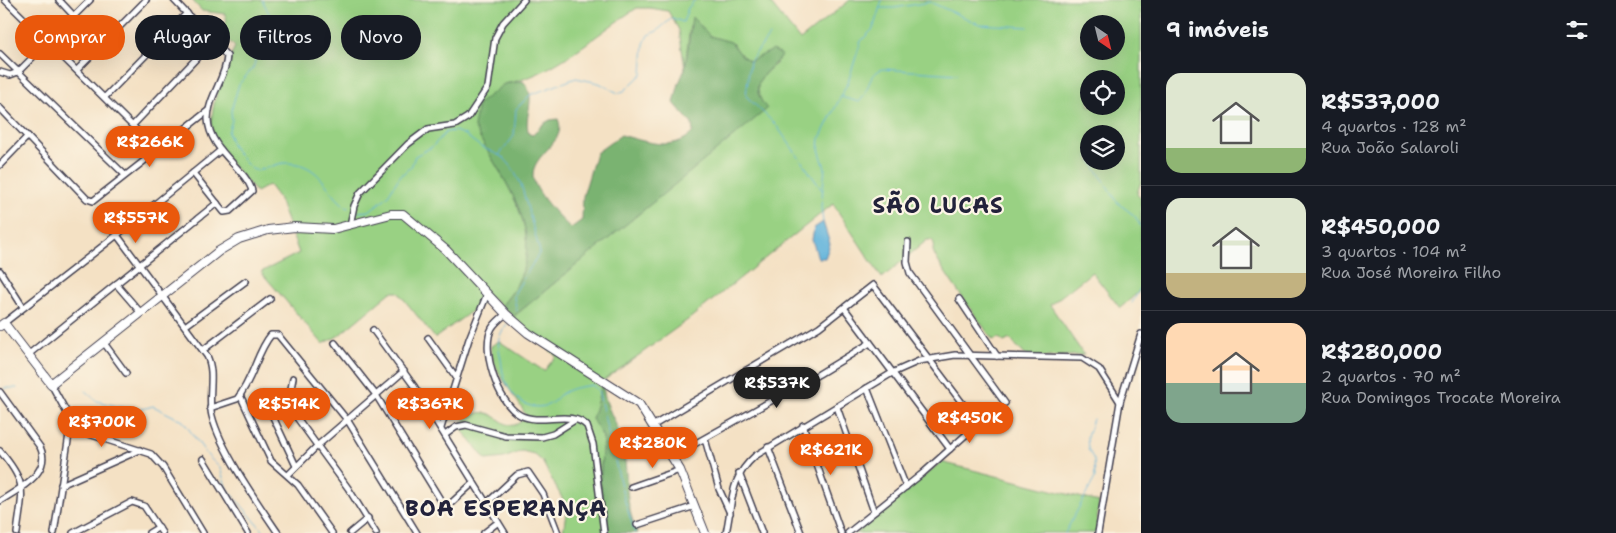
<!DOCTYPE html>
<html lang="pt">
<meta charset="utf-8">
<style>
:root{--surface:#171b24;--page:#20242c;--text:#f1f3f6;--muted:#9ea1a6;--line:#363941;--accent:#ea580c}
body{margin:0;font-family:"Shantell Sans",sans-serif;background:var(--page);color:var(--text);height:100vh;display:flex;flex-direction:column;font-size:19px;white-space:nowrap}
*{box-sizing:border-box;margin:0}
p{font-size:16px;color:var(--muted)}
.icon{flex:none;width:28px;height:28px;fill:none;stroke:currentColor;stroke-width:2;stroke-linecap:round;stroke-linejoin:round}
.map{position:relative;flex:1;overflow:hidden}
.drawer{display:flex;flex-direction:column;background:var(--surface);width:475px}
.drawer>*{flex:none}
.top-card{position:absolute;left:15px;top:15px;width:475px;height:45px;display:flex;gap:10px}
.needle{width:32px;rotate:145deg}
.controls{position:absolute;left:1080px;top:15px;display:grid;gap:10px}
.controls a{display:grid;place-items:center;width:45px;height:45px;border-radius:50%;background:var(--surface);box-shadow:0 5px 20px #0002;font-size:25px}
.price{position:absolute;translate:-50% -42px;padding:0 11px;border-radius:18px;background:var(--accent);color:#fff;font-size:16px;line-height:32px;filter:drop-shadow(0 1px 2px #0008)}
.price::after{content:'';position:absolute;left:50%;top:30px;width:15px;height:11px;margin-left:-8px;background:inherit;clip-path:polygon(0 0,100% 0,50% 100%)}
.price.active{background:#222;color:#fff}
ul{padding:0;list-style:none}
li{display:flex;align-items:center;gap:15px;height:125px;padding:0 25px}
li+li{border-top:1px solid var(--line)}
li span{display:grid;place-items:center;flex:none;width:140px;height:100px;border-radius:15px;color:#555}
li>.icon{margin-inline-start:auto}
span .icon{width:60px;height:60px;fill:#fffc;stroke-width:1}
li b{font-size:21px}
h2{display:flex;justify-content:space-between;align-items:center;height:60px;padding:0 25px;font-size:21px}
.tag{padding:0 18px;border-radius:22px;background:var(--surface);box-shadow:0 5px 20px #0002;font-size:18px;line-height:45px}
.tag.active{background:var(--accent);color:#fff}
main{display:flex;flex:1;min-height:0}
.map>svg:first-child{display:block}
.green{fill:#99d183;stroke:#5e7a5f;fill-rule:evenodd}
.forest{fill:#7ab371;stroke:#4e6a56}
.water{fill:#5fb2db;stroke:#406a8b}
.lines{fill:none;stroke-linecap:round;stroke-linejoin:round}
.stream{stroke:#5fb2db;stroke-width:1}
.street-casing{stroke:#423f50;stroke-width:8}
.secondary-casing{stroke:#423f50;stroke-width:10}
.street{stroke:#fff;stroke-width:5}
.secondary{stroke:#fff;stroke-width:8}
.labels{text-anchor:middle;stroke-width:4.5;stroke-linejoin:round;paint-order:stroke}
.district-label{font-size:22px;font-weight:bold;letter-spacing:1px;fill:#22223b;stroke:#fcf5e5}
</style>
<main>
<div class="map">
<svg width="1141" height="533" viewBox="0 0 1141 533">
<rect width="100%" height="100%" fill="#fcf5e5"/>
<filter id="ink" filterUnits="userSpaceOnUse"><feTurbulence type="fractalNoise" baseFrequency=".02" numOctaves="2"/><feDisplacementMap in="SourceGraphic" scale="10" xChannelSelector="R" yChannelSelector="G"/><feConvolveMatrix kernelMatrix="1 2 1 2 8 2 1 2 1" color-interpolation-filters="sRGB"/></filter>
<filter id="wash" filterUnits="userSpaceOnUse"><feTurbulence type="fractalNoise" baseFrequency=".0096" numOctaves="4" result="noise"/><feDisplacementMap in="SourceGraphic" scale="20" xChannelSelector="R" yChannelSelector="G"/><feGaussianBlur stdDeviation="1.12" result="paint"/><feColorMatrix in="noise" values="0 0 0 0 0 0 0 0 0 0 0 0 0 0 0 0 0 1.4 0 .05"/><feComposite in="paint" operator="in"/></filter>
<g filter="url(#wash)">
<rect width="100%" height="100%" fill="#f4e1c4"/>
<g class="green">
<path d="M192 0H768L800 40 850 0H1141V181L1137 194 1141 199V290L1120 308 1092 272 1050 305 1084 355 1028 358 1010 339 1004 342 999 338 993 340C984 327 933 259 933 250 933 248 934 246 934 243L932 240H927L882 278 833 204 689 319 603 381 595 423 603 437 600 483 609 533H563L566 512 562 498 542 461 534 454 522 451 504 458 486 460 462 430V422C498 392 502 446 526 416 517 396 489 368 491 346L499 341 544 371 556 356 513 317 766 109C752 87 757 78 777 63L750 61 742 56 731 42 718 40 690 25 685 69 679 30 668 11 650 8H637C595 34 554 76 504 84L474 127C505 186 559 242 501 306L491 297 435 338 398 292H391L338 336 323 344 261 272 299 253 278 197 269 185 256 192C241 174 217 152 212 129 208 111 226 64 235 47L220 32 227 21 225 14 202 11ZM1089 24H1116V51H1089ZM1089 79H1116V106H1089ZM1089 134H1116V161H1089Z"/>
<polygon points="941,462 1099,502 1096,533 856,533"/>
</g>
<g class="forest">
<path d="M692 17 710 36 731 42 742 56 750 61 773 50 782 55C767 75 745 81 767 109L513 317 501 306C559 242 505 186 474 127L478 104 504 84 523 81C539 98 522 115 529 134L533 135 543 124 550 120 558 119C568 143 532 153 533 176 533 190 560 219 571 228L582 220 583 196 596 153 621 135C644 141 674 153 693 132L692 124 674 103 679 83 685 69Z"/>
<path d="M603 381C603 401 612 414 619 432 631 464 621 502 638 533H609L600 483 603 437 592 419Z"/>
</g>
<polygon class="water" points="823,222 830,244 825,258 818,258 812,240 814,228"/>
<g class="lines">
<g class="stream">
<path d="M262 0 273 21 254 40 255 62 253 68 239 84 231 111 232 120 228 133 232 145 248 166 254 170C266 171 276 162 288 163 323 164 325 193 348 208"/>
<polyline points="880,8 894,8 930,2 979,24 1028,27"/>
<polyline points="769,36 750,61 746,96 776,125 822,190"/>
<path d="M841 97 859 102C870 92 866 76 882 69L957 74"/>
<polyline points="499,155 514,136 516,109 530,95 576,78 599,83 618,93 624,91 642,74 644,44 648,35 657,31 672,18 683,22 688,8 695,0"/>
<polyline points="1088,157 1089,158"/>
<polyline points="1091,161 1118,203 1135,216 1141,227"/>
<polyline points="359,212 369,211 387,197 400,176 411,167 415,156 432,147 446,132 455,131 465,135 481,147 503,157 511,166 521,184 540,252 515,292 514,298 517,311"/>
<polyline points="823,222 821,207 825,168 819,149 820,138 848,82 861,41 873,29 882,0"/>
<polyline points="1132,303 1141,287"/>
<path d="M507 324C493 342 500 347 502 367 504 389 523 414 548 405 555 402 557 396 563 393 573 387 581 387 592 385L598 390 624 498 635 533"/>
<polyline points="4,388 17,388"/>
<polyline points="85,391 97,401 117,406 139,410 153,406 183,421 208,456 220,468 226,487 265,533"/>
<polyline points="613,446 627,442 645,432"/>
<polyline points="1065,533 1095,478 1094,460 1088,449 1087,437 1093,419"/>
</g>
</g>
</g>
<g filter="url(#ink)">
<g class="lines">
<defs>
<g id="street">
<polyline points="5,0 157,150"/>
<polyline points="59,0 74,16"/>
<path d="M174 0 227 56C226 78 208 97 208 119 209 151 246 168 252 191L230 211 224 212 193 173"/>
<polyline points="0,54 125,175"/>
<polyline points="77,70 146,0"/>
<polyline points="0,72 10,75 18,72 90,0"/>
<polyline points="105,97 187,13"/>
<polyline points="0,108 87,199 93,201 209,110"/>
<polyline points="133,125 213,41"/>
<polyline points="0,165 28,136"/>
<polyline points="350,225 354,206 360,193 408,144 428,129 455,125 468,117 488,87 495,38 503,23 524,0"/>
<path d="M117 235 207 356C216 374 207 397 212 416 221 451 257 502 278 533"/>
<polyline points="908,242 907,262 910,273 1005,403"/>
<polyline points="0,271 23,307"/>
<polyline points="116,284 141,313"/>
<polyline points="959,299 997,356"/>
<polyline points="845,309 950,449"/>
<path d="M506 314C501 318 495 323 492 328 480 349 498 404 520 415 541 426 571 409 587 426L593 444 604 533"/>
<polyline points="4,323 117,235 221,150"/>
<polyline points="185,326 246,281"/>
<polyline points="373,330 414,386 505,533"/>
<polyline points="428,338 456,377"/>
<polyline points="104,343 126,373"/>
<polyline points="335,343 376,395 443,504 449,505 473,483"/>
<polyline points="203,350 270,299"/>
<polyline points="29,354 217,203"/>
<polyline points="293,378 289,399 292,411 348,488 376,533"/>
<polyline points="51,384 67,413 70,428 54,533"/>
<polyline points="867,388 906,487"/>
<path d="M0 392 40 447C53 473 17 490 0 501"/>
<polyline points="240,395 271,461 298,485 332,533"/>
<polyline points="266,402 296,466"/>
<polyline points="837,407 874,512"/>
<path d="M210 408 237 399C253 380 257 351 271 335H278L348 421 417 533"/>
<polyline points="654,425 819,327 873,285 978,424 923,473 848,533"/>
<polyline points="803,425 841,533"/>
<polyline points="70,428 151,454 163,467 203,533"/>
<polyline points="441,428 469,339 487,294"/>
<polyline points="445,435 456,427 466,425 506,436 542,437 553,434 575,420"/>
<polyline points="705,439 719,489 730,513"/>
<polyline points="768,447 801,533"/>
<path d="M0 451C29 485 22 491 17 533"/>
<polyline points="673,456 819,374 870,343"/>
<polyline points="203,459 248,533"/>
<polyline points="739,473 762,533"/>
<polyline points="288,475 317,446 404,371"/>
<polyline points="61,485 140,450"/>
<polyline points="631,487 680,470"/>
<polyline points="486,504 517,475 528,472 543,494 558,533"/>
<polyline points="637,525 695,506"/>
<polyline points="73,533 132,502 144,506 162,533"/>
<polyline points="149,533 159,527"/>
<polyline points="350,533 368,518"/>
<polyline points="484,533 497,523"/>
<path d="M726 533C733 502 729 479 755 456L892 373 919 361 955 355 1082 358 1099 369 1120 402"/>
<polyline points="1098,533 1120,402 1141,334"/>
</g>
<polyline id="secondary" points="0,326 4,323 51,384 219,251 239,239 268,230 295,227 333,229 391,214 403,214 446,250 506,314 528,333 639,404 680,470 705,533"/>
</defs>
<use href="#street" class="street-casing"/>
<use href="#secondary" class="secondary-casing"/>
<use href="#street" class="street"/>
<use href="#secondary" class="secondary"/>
</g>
</g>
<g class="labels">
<g class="district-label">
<text x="938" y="213">SÃO LUCAS</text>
<text x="506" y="516">BOA ESPERANÇA</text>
</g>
</g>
</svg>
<div class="controls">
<a><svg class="needle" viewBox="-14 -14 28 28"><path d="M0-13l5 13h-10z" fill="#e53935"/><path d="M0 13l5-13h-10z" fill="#9ea1a6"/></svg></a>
<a><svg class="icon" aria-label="locate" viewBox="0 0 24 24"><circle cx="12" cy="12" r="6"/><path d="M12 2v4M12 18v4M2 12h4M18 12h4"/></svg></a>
<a><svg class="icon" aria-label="layers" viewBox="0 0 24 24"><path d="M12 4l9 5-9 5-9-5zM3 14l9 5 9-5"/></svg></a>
</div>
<b class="price" style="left:150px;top:168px">R$266K</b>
<b class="price" style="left:136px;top:244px">R$557K</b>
<b class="price active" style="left:777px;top:409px">R$537K</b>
<b class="price" style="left:289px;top:430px">R$514K</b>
<b class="price" style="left:430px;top:430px">R$367K</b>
<b class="price" style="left:970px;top:444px">R$450K</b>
<b class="price" style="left:102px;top:448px">R$700K</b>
<b class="price" style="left:653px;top:469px">R$280K</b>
<b class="price" style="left:831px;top:476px">R$621K</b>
<div class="top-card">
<a class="tag active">Comprar</a>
<a class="tag">Alugar</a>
<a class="tag">Filtros</a>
<a class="tag">Novo</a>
</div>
</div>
<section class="drawer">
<h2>9 imóveis<svg class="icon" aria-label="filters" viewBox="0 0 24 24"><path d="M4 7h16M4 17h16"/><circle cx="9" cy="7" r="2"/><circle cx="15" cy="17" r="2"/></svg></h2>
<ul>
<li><span style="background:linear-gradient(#dfe7d0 75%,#8fb573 0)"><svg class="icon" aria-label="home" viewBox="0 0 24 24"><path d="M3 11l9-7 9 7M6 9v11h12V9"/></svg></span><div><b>R$537,000</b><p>4 quartos · 128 m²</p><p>Rua João Salaroli</p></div></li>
<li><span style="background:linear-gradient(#dfe7d0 75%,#c2b280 0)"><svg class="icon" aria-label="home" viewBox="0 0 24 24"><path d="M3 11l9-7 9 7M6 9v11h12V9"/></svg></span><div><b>R$450,000</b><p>3 quartos · 104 m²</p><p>Rua José Moreira Filho</p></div></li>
<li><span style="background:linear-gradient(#ffd9b3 60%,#7fa58c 0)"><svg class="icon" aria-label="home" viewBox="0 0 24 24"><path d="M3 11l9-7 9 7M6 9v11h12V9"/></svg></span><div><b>R$280,000</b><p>2 quartos · 70 m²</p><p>Rua Domingos Trocate Moreira</p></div></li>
</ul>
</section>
</main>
